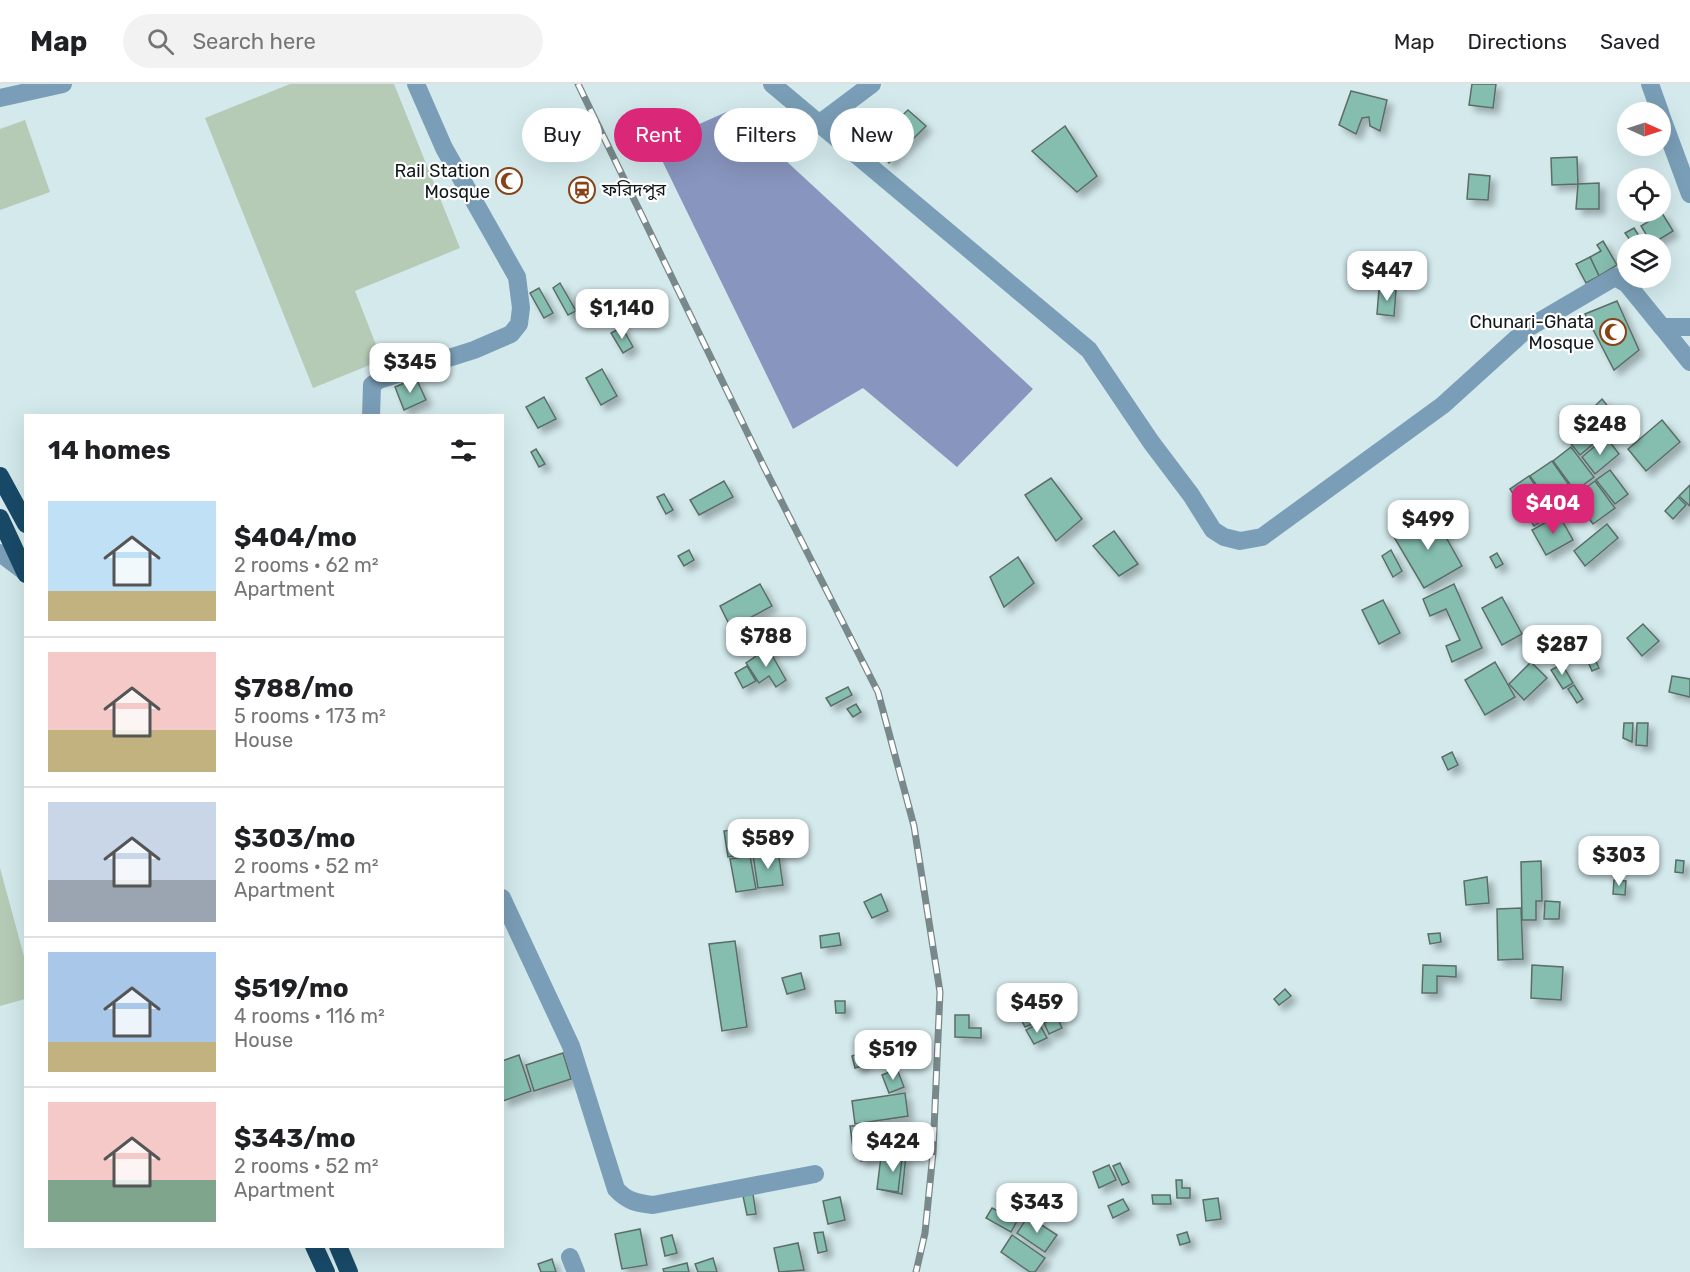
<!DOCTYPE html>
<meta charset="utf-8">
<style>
:root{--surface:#fff;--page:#f2f2f2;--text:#202124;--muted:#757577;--line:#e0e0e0;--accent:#db2777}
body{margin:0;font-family:Rubik,"Noto Sans Bengali",sans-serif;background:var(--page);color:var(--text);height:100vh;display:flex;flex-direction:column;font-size:22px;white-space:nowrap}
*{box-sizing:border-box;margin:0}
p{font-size:20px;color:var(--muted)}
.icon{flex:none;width:33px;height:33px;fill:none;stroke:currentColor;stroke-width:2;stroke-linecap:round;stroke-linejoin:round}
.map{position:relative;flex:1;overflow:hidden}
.drawer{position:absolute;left:24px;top:330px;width:480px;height:834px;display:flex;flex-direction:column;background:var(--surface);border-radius:0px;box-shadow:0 6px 24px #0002}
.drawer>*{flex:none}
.guide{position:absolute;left:522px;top:24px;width:570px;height:54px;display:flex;gap:12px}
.needle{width:39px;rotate:93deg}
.fabs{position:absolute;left:1617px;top:18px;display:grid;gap:12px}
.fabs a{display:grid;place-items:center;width:54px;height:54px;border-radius:50%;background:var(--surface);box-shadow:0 6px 24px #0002;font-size:30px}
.price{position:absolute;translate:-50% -51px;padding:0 14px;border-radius:12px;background:#fff;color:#222;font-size:20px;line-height:39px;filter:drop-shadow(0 2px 3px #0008)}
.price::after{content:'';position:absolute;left:50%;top:36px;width:18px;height:14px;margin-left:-9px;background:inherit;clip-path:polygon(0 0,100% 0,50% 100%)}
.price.on{background:var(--accent);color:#fff}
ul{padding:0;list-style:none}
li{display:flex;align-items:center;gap:18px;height:150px;padding:0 24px}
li+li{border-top:2px solid var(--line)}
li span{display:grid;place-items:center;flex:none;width:168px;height:120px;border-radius:0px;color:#555}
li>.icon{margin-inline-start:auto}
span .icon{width:72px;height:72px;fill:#fffc;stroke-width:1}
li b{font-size:26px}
h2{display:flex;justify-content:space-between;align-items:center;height:72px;padding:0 24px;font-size:26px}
.tag{padding:0 21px;border-radius:27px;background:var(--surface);box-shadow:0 6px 24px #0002;font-size:21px;line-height:54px}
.tag.on{background:var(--accent);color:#fff}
header{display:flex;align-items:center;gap:36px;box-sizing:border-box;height:84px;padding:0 30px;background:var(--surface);border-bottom:2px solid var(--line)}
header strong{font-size:28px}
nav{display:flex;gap:33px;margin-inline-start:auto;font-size:21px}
.search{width:420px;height:54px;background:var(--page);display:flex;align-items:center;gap:15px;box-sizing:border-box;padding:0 21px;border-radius:33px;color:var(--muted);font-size:22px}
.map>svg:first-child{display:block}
.green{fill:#b5cbb5}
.water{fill:#8895be}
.building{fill:#85bdae;stroke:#5b6d68;stroke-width:1.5;filter:url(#shadow)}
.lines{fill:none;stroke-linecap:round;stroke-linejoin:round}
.minor{stroke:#7a9eb7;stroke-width:18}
.highway{stroke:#184a68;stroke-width:18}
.rail-casing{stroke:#79898b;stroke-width:7}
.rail{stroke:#fff;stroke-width:4.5;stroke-dasharray:14;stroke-linecap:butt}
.labels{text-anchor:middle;stroke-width:4.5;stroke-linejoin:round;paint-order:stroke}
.poi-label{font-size:18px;fill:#11181a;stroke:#fff;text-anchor:end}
</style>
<header>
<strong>Map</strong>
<div class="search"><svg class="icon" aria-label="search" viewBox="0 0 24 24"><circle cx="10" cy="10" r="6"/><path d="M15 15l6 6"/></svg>Search here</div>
<nav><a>Map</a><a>Directions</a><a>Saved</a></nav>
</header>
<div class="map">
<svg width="1690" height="1188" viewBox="0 0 1690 1188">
<defs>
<filter id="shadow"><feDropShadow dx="5.5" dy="5.5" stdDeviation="3" flood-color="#0004"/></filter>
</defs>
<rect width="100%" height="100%" fill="#d3e9ec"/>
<g class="green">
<polygon points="290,0 394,0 460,164 355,207 382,276 313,304 205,34"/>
<polygon points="25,36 50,108 0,126 0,45"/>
<polygon points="0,784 25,876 25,915 0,922"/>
</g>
<polygon class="water" points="731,26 1033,305 957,383 863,304 793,345 654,60"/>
<g class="building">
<polygon points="1472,0 1496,0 1493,24 1469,21"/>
<polygon points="1351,7 1387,16 1380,47 1370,42 1369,33 1362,34 1356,50 1339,41"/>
<polygon points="908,26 926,42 889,79 872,60"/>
<polygon points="1065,42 1097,92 1077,108 1032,67"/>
<polygon points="1577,73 1578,100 1552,101 1551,74"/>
<polygon points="1469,90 1490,92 1488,116 1467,115"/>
<polygon points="1599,99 1599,125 1576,125 1578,100"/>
<polygon points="1662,129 1673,147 1652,160 1641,142"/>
<polygon points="1634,144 1644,160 1633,160 1625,149"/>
<polygon points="1603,157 1617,181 1599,192 1590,173 1601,167 1597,161"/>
<polygon points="1590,173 1599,192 1586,199 1576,180"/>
<polygon points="560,199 576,227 568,231 553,204"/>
<polygon points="539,204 553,229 544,234 530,209"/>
<polygon points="1379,205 1396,206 1394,232 1377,230"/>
<polygon points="1617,217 1639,266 1614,286 1585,230"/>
<polygon points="622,243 633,263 623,269 611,249"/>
<polygon points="602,285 617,312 601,321 586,294"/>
<polygon points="416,294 426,316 404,326 395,303"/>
<polygon points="544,313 556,335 538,344 526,323"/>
<polygon points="1602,315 1610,325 1604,330 1596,321"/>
<polygon points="1592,334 1605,350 1580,371 1567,355"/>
<polygon points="1662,336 1680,358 1646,387 1628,365"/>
<polygon points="1606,353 1619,370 1595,390 1582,373"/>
<polygon points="1571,363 1594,393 1575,407 1553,377"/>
<polygon points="536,365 545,380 539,383 531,368"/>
<polygon points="1552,377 1576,411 1554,426 1530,392"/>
<polygon points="1610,386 1628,410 1615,420 1596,396"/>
<polygon points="1529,392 1553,429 1534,442 1510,405"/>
<polygon points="1051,394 1082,435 1056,457 1025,411"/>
<polygon points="724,397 733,413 699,431 690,416"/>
<polygon points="1595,397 1615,424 1593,440 1573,413"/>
<polygon points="1690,401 1690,422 1679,412"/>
<polygon points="664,410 673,426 666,430 657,413"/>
<polygon points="1678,413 1686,421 1673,435 1665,427"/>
<polygon points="1433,430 1462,482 1424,504 1394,453"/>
<polygon points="1559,431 1573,456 1546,471 1532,446"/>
<polygon points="1607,440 1618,454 1585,482 1574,467"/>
<polygon points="1114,447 1138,480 1119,492 1093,462"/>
<polygon points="689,466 694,476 684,482 678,472"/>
<polygon points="1391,466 1402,487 1393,493 1382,472"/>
<polygon points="1497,469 1503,480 1496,484 1490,473"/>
<polygon points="1018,473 1034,499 1004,523 990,493"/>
<polygon points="760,500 772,522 731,544 720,522"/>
<polygon points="1454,500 1482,564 1452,578 1446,562 1460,556 1446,525 1430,532 1423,515"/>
<polygon points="1502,513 1522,550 1502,561 1482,524"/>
<polygon points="1383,516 1400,549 1379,560 1362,526"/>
<polygon points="1643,540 1659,557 1642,572 1627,554"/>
<polygon points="1587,558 1599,584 1592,587 1585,571 1578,574 1574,565"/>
<polygon points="768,564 786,596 776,603 769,592 759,599 746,579"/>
<polygon points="1495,578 1515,613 1485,631 1465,596"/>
<polygon points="1531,578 1547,594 1524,616 1509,600"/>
<polygon points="1562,580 1573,599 1563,605 1551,586"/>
<polygon points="747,582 756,597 743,604 735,589"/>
<polygon points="1672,592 1690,595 1690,613 1669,608"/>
<polygon points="1574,601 1583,615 1577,619 1568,605"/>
<polygon points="848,603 852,611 831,622 826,614"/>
<polygon points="856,620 861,628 853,633 847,625"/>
<polygon points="1624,639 1633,639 1632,658 1623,654"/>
<polygon points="1637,639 1648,639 1647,662 1636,661"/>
<polygon points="1452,668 1458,681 1448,686 1442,673"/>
<polygon points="749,743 753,769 728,773 724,747"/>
<polygon points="778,767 783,801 758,804 753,771"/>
<polygon points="750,772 756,805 736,808 730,775"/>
<polygon points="1676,776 1684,777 1683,789 1675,788"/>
<polygon points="1541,777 1542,817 1536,817 1536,836 1522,836 1521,778"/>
<polygon points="1487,793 1489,819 1466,821 1464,797"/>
<polygon points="1614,796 1626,797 1625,811 1613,810"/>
<polygon points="881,810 888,827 872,834 864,818"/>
<polygon points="1545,817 1560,818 1559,835 1544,835"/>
<polygon points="1521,824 1523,875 1498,876 1497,825"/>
<polygon points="839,849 841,861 821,864 820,852"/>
<polygon points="1440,849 1441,858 1430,860 1428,850"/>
<polygon points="735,857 747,943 722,947 709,860"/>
<polygon points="1423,881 1456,882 1456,893 1437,892 1437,909 1422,909"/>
<polygon points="1532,881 1563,883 1561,916 1531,914"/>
<polygon points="801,889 805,905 787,910 782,894"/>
<polygon points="1285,905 1291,912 1279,921 1274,915"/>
<polygon points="835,917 845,917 845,929 836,929"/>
<polygon points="1049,918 1056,930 1043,936 1037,924"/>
<polygon points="1032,922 1039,937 1025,943 1018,929"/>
<polygon points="955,931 969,931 969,944 981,944 981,954 955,953"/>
<polygon points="1057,933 1062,944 1049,950 1044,939"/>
<polygon points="1039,939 1047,954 1034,960 1026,946"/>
<polygon points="563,969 571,995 534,1007 526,981"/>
<polygon points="861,969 865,981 855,984 852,972"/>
<polygon points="519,971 531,1007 503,1017 502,977"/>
<polygon points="897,985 904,1003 889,1009 882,991"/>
<polygon points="905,1009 908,1032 855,1040 852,1017"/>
<polygon points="883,1041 887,1068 854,1071 850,1042"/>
<polygon points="875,1043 881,1072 861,1077 855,1047"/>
<polygon points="906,1071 902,1110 882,1106 881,1072"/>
<polygon points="881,1072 902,1075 898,1108 877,1105"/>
<polygon points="1120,1079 1129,1098 1122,1101 1113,1082"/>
<polygon points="1109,1081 1116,1096 1099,1104 1093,1088"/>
<polygon points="1176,1096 1182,1096 1182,1104 1190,1104 1190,1114 1177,1114"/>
<polygon points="753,1110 756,1130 747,1131 743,1112"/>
<polygon points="1152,1111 1170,1111 1171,1120 1153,1120"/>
<polygon points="840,1113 845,1136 828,1140 823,1117"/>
<polygon points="1218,1114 1221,1135 1206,1137 1203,1116"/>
<polygon points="1123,1115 1129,1126 1113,1134 1108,1122"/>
<polygon points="1013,1118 1024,1124 1011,1148 986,1134 992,1124 1006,1131"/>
<polygon points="1028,1132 1057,1151 1045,1168 1017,1149"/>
<polygon points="640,1145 647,1181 622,1185 615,1150"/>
<polygon points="823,1148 827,1167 818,1169 814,1149"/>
<polygon points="1187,1148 1190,1158 1180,1161 1177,1151"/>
<polygon points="672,1151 677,1169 665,1172 661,1154"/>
<polygon points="1012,1151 1045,1174 1035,1188 1030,1188 1001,1168"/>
<polygon points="798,1159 804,1186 779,1188 774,1164"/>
<polygon points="713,1174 717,1188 698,1188 695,1180"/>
<polygon points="552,1175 556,1188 541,1188 538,1180"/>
<polygon points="687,1179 689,1188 664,1188 663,1185"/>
</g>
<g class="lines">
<g class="minor">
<polyline points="772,0 1089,266 1151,358 1191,411 1213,446 1224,453 1240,457 1262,453 1443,321 1528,244 1615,193 1627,200 1662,243 1690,243"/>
<polyline points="1650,0 1660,28"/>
<polyline points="0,14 63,0"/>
<polyline points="1660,29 1690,110"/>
<polyline points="820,39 872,0"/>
<polyline points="1662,243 1690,278"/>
<polyline points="371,332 372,301 379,296 474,266 511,250 519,240 521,224 517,193 444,64 416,0"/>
<polyline points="0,469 24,487"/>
<path d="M502 814 571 962 616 1105C627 1117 636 1119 653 1121L815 1090"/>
<polyline points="570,1173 576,1188"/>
</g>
<g class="highway">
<polyline points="0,392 26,440"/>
<polyline points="0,434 26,490"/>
<polyline points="314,1162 326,1188"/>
<polyline points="338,1162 349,1188"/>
</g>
<defs>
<polyline id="rail" points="578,0 764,383 878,608 914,742 940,908 933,1069 925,1149 916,1188"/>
</defs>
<use href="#rail" class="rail-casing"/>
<use href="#rail" class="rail"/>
</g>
<defs>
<symbol id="mosque-ring" viewBox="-11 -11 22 22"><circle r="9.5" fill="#fff" stroke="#874316" stroke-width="1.5"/><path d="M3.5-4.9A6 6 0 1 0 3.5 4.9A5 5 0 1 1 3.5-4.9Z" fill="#874316"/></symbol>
<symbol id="station-ring" viewBox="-11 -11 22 22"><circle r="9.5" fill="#fff" stroke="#874316" stroke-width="1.5"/><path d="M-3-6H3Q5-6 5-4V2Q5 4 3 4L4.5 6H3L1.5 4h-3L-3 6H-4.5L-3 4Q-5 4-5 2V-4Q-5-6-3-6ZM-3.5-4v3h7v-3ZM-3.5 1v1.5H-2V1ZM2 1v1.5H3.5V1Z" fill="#874316"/></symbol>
</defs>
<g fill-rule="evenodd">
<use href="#mosque-ring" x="494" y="82" width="30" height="30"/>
<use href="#station-ring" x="567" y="91" width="30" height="30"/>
<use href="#mosque-ring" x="1598" y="233" width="30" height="30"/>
</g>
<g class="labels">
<g class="poi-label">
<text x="490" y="93">Rail Station<tspan x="490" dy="21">Mosque</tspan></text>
<text x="602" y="112" text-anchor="start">ফরিদপুর</text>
<text x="1594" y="244">Chunari-Ghata<tspan x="1594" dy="21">Mosque</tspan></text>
</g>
</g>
</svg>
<div class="fabs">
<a><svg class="needle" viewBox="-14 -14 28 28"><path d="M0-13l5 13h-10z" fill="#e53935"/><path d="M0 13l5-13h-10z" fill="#757577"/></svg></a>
<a><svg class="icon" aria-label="locate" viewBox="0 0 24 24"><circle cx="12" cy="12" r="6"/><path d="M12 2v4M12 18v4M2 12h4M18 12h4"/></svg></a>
<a><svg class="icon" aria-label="layers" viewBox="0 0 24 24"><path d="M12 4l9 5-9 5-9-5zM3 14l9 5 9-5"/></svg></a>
</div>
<b class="price" style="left:1387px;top:218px">$447</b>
<b class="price" style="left:622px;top:256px">$1,140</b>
<b class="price" style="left:410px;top:310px">$345</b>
<b class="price" style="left:1600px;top:372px">$248</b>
<b class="price on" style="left:1553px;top:451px">$404</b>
<b class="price" style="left:1428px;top:467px">$499</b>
<b class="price" style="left:766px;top:584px">$788</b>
<b class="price" style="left:1562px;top:592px">$287</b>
<b class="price" style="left:768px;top:786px">$589</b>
<b class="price" style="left:1619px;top:803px">$303</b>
<b class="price" style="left:1037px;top:950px">$459</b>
<b class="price" style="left:893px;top:997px">$519</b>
<b class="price" style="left:893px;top:1089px">$424</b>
<b class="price" style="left:1037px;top:1150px">$343</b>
<div class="guide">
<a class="tag">Buy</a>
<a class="tag on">Rent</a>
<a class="tag">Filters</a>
<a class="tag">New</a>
</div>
<section class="drawer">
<h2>14 homes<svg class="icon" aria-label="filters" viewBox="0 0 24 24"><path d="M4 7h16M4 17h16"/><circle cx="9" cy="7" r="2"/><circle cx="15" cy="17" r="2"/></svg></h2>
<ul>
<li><span style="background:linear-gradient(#bfe0f5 75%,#c2b280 0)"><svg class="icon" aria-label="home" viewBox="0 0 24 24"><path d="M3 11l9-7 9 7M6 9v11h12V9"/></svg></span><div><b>$404/mo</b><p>2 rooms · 62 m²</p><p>Apartment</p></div></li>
<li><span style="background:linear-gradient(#f6c9c9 65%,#c2b280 0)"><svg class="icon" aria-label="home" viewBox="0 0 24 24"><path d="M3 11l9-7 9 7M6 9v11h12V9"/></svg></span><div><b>$788/mo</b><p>5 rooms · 173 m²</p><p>House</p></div></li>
<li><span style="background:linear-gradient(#c9d6e8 65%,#9aa5b1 0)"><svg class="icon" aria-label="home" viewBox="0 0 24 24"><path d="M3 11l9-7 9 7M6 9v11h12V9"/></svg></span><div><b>$303/mo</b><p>2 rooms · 52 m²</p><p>Apartment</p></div></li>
<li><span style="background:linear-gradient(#a9c7e8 75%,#c2b280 0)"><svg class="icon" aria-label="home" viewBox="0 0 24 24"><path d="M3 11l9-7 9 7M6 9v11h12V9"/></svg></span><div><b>$519/mo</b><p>4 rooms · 116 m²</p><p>House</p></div></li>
<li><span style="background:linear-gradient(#f6c9c9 65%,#7fa58c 0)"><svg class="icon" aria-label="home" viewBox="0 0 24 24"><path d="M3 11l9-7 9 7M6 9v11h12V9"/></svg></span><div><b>$343/mo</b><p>2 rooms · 52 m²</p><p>Apartment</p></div></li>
</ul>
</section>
</div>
